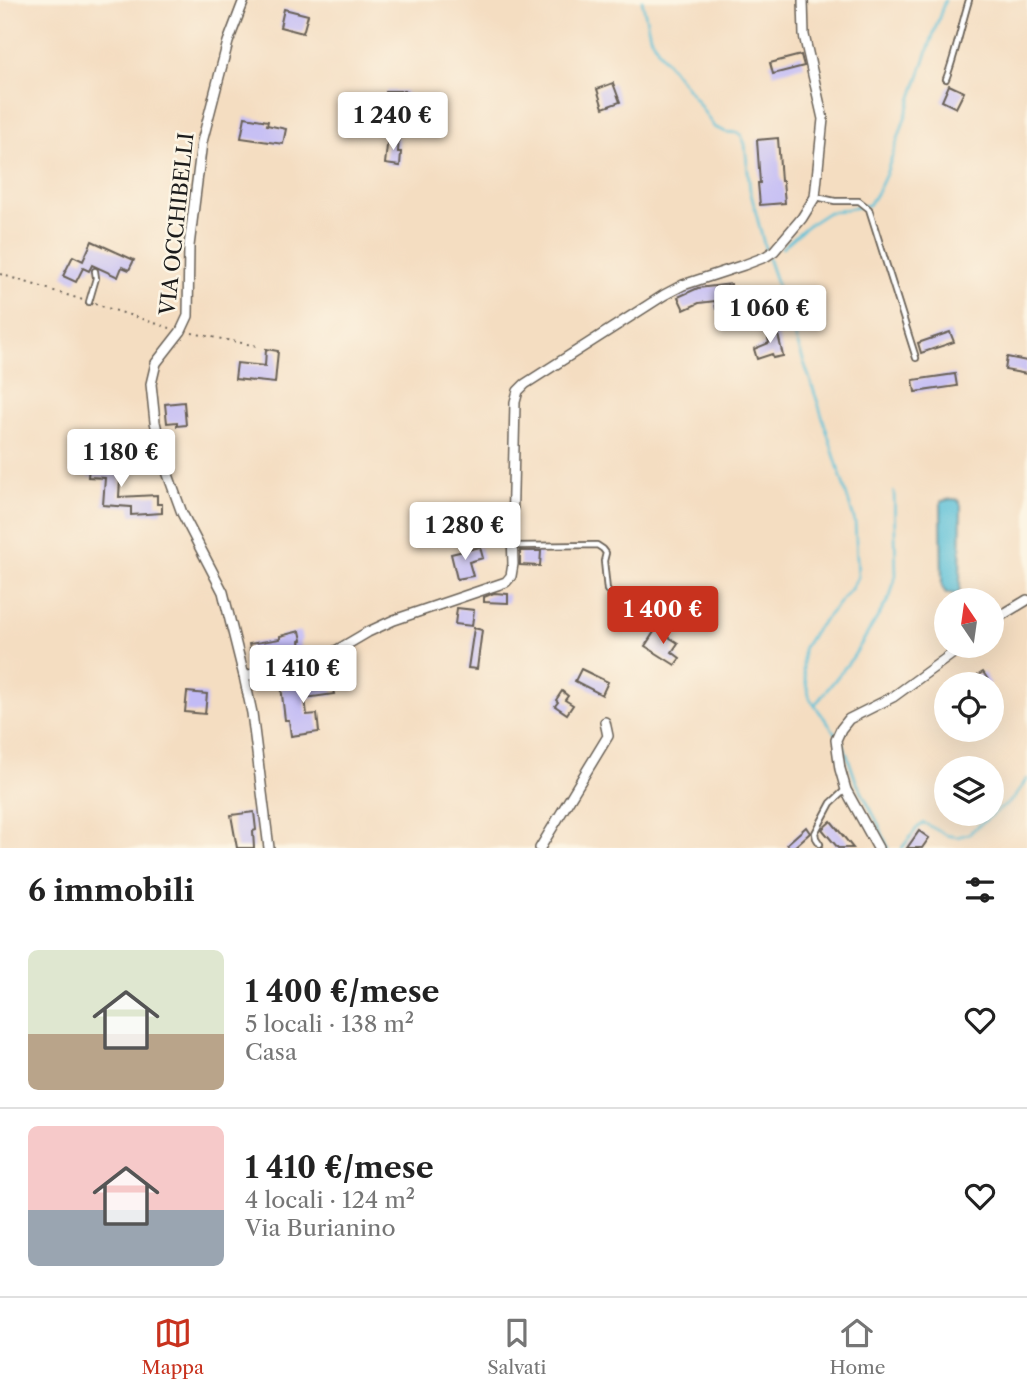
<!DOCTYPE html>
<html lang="it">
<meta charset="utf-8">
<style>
:root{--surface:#fff;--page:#f6f6f6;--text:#222;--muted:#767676;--line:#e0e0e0;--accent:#c8321e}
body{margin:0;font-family:"Libre Caslon Text",serif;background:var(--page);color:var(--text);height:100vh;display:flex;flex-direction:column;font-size:26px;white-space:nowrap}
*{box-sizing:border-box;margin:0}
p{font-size:23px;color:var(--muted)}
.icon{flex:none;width:38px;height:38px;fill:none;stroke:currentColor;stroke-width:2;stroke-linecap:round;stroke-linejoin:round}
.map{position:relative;height:848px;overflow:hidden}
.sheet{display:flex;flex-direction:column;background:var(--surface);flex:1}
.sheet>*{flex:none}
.needle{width:46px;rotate:347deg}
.tools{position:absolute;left:934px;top:588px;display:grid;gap:14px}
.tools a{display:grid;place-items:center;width:70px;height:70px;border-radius:50%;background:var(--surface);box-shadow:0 7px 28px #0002;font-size:35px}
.price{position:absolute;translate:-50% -60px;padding:0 16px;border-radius:7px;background:#fff;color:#222;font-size:23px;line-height:46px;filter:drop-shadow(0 2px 4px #0008)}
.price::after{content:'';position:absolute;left:50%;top:42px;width:21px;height:16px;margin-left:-10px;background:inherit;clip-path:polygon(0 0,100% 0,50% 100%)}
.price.current{background:var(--accent);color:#fff}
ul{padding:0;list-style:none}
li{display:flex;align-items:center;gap:21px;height:175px;padding:0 28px}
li+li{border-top:2px solid var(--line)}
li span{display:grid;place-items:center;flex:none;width:196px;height:140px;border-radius:10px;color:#555}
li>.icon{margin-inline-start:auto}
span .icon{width:84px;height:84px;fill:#fffc;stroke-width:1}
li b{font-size:30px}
h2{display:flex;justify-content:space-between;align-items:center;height:84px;padding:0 28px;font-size:30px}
.menu{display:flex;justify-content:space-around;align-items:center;height:98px;border-top:2px solid var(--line);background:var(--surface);font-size:19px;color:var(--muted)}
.menu a{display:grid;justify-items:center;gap:4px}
.menu .current{color:var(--accent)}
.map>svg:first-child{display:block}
.water{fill:#5ac0d8;stroke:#3b6e7a;stroke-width:2}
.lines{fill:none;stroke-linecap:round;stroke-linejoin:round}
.stream{stroke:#5ac0d8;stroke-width:2.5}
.building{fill:#c2bbf5}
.lane-casing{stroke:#686056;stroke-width:8}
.street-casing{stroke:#686056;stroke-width:12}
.path{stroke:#686056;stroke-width:2;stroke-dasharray:2 5;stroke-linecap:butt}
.lane{stroke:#fff;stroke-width:4.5}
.street{stroke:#fff;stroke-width:9}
.labels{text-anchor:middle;stroke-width:5;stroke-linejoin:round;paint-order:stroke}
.street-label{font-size:21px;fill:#1c1c1c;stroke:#fcf5e5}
</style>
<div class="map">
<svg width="1027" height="848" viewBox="0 0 1027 848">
<rect width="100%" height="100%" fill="#fcf5e5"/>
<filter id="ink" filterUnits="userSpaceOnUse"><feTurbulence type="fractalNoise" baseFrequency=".0143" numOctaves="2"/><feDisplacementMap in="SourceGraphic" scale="14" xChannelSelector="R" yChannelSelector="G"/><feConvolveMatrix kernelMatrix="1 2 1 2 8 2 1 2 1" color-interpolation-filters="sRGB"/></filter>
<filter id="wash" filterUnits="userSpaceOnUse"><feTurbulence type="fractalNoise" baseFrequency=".00686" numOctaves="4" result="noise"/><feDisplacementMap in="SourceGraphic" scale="28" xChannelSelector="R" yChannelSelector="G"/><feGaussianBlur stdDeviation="1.57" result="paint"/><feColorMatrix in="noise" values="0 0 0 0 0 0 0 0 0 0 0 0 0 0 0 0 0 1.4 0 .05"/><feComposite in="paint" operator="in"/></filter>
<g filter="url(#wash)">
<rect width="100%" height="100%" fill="#f4ddc1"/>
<polygon class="water" points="953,499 958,500 961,505 960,591 956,594 946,593 942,587 941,502 942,501"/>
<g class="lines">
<g class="stream">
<polyline points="642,0 650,36 662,56 697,101 714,127 726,132 738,133 741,135 745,144 750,190 766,252"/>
<polyline points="782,248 807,226 827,213 869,205 879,189 886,174 945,0"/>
<polyline points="768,258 818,403 855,522 858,577 851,589 813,633 803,649 803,671 810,699 836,734"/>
<polyline points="815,705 853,657 890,597 896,575 894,492"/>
<polyline points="840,739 843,743 856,781 879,825 888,848"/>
<polyline points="902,848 917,828 924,823 946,835 957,837 968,834 1014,798 1027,779"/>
</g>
</g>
<g id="blocks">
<g class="building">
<polygon points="284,9 308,15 303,33 280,27"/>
<polygon points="801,55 804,66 773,74 770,63"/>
<polygon points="613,83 620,102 603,108 597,89"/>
<polygon points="949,85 964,92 956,108 942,101"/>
<polygon points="386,91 406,91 405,113 386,112"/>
<polygon points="245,117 268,121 267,125 286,129 283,144 241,138"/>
<polygon points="388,137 399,138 398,152 401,152 400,166 385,164"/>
<polygon points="778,138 781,181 783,181 785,203 760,205 758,183 760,183 757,140"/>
<polygon points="92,241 134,260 129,270 122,267 118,277 92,265 89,271 83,268 76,282 63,276 73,256 83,261"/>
<polygon points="731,284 732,296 756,292 755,290 765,288 767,298 760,299 762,314 728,320 726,308 716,309 715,301 699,303 684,310 678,297 698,288"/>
<polygon points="776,326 783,356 773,358 772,354 757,359 754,349 769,343 766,328"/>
<polygon points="950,332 954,342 921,353 918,343"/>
<polygon points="266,349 278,351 275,383 235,379 237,363 265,366"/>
<polygon points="1007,357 1027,361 1027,374 1005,370"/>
<polygon points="955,374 957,386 915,392 913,380"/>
<polygon points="184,402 186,425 177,426 177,422 167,423 165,404"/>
<polygon points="90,458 107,459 107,462 121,463 119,497 157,495 157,504 162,504 162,513 131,515 131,507 103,505 105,478 88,477"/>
<polygon points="480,547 483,558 469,562 473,576 457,579 451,554"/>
<polygon points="520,551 541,551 540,566 520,565"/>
<polygon points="494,593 508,594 508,603 484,602 484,597"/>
<polygon points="457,608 474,610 472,626 455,624"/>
<polygon points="474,628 482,630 477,669 468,668"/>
<polygon points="656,629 678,643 672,652 680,658 675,665 645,646"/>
<polygon points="300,631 302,640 300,641 302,653 278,659 278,661 253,665 249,644 280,639 280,636"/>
<polygon points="581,669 608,682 602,695 575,681"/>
<polygon points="983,672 991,684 964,684"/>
<polygon points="331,679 334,694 305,698 307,715 317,714 319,732 291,736 289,720 285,720 281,686"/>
<polygon points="562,691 568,696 565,700 573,705 567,714 555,706 558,702 556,700"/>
<polygon points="187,692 207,694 205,714 185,712"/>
<polygon points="254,812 256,830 253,831 254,848 237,848 231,815"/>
<polygon points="831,821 853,848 838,848 822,829"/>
<polygon points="806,827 810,833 793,848 790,848 787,844"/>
<polygon points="919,831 929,838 922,848 907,848"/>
</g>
</g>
</g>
<g filter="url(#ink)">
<use href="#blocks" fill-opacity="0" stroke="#686056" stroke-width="2"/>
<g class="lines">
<defs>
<g id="lane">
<path d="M946 79C956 53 961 26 969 0"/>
<polyline points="816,197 835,201 859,201 869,209 916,358"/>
<polyline points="89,302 96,278 95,271"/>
<polyline points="514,546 597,545 603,549 606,553 604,561 607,590 613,596 621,599"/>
<polyline points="820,844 816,838 815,833 831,803 845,790"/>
</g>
<g id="street">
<polyline points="244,0 228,42 202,142 189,246 188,316 181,331 156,363 151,384 155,422 166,469 182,513 223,592 244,676 252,713 269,848"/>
<polyline points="992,621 1027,600"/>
<polyline points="244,676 322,659 368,632 394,620 506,582 511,576 513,564 512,535 515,402 518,391 525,384 664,295 683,285 744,265 765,257 774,251 802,218 815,197 823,119 804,35 803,0"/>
<polyline points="540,848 608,736 605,722"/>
<polyline points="878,848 846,790 840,769 836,740 841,729 849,719 893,697 963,646"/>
</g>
</defs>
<use href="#lane" class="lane-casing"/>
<use href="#street" class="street-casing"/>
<g class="path">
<polyline points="0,274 83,300"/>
<polyline points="95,304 170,328"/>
<polyline points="192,333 257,346"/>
</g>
<use href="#lane" class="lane"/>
<use href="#street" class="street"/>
</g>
</g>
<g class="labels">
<g class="street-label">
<text transform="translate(177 224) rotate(-84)" y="7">VIA OCCHIBELLI</text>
</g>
</g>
</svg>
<div class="tools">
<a><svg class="needle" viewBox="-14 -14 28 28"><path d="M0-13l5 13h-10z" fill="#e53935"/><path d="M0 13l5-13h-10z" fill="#767676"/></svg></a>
<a><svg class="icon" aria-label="locate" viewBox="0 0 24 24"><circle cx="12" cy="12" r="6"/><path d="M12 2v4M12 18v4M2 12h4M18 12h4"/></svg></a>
<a><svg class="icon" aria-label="layers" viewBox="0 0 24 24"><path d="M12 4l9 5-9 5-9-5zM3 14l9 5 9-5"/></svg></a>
</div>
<b class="price" style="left:393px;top:152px">1 240 €</b>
<b class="price" style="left:770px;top:345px">1 060 €</b>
<b class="price" style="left:121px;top:489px">1 180 €</b>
<b class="price" style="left:465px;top:562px">1 280 €</b>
<b class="price current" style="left:663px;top:646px">1 400 €</b>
<b class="price" style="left:303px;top:705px">1 410 €</b>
</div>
<section class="sheet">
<h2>6 immobili<svg class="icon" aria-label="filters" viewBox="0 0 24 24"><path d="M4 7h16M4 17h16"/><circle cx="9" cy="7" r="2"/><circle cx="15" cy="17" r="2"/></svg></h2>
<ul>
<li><span style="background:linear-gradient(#dfe7d0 60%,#b9a48a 0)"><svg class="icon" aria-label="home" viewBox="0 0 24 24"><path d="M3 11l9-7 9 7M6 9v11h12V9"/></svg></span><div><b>1 400 €/mese</b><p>5 locali · 138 m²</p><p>Casa</p></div><svg class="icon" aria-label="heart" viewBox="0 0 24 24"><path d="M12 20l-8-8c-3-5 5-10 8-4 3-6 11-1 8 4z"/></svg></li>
<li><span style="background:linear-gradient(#f6c9c9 60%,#9aa5b1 0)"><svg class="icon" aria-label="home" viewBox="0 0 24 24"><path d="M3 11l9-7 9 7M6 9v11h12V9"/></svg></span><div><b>1 410 €/mese</b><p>4 locali · 124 m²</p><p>Via Burianino</p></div><svg class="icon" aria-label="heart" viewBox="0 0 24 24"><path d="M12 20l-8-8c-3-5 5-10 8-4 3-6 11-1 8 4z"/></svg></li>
</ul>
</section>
<nav class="menu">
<a class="current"><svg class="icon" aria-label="map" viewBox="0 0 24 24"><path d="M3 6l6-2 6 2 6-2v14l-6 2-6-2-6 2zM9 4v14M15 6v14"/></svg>Mappa</a>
<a><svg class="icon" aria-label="saved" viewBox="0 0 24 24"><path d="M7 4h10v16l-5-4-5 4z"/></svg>Salvati</a>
<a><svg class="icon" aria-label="home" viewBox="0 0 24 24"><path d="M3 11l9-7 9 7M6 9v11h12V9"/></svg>Home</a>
</nav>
